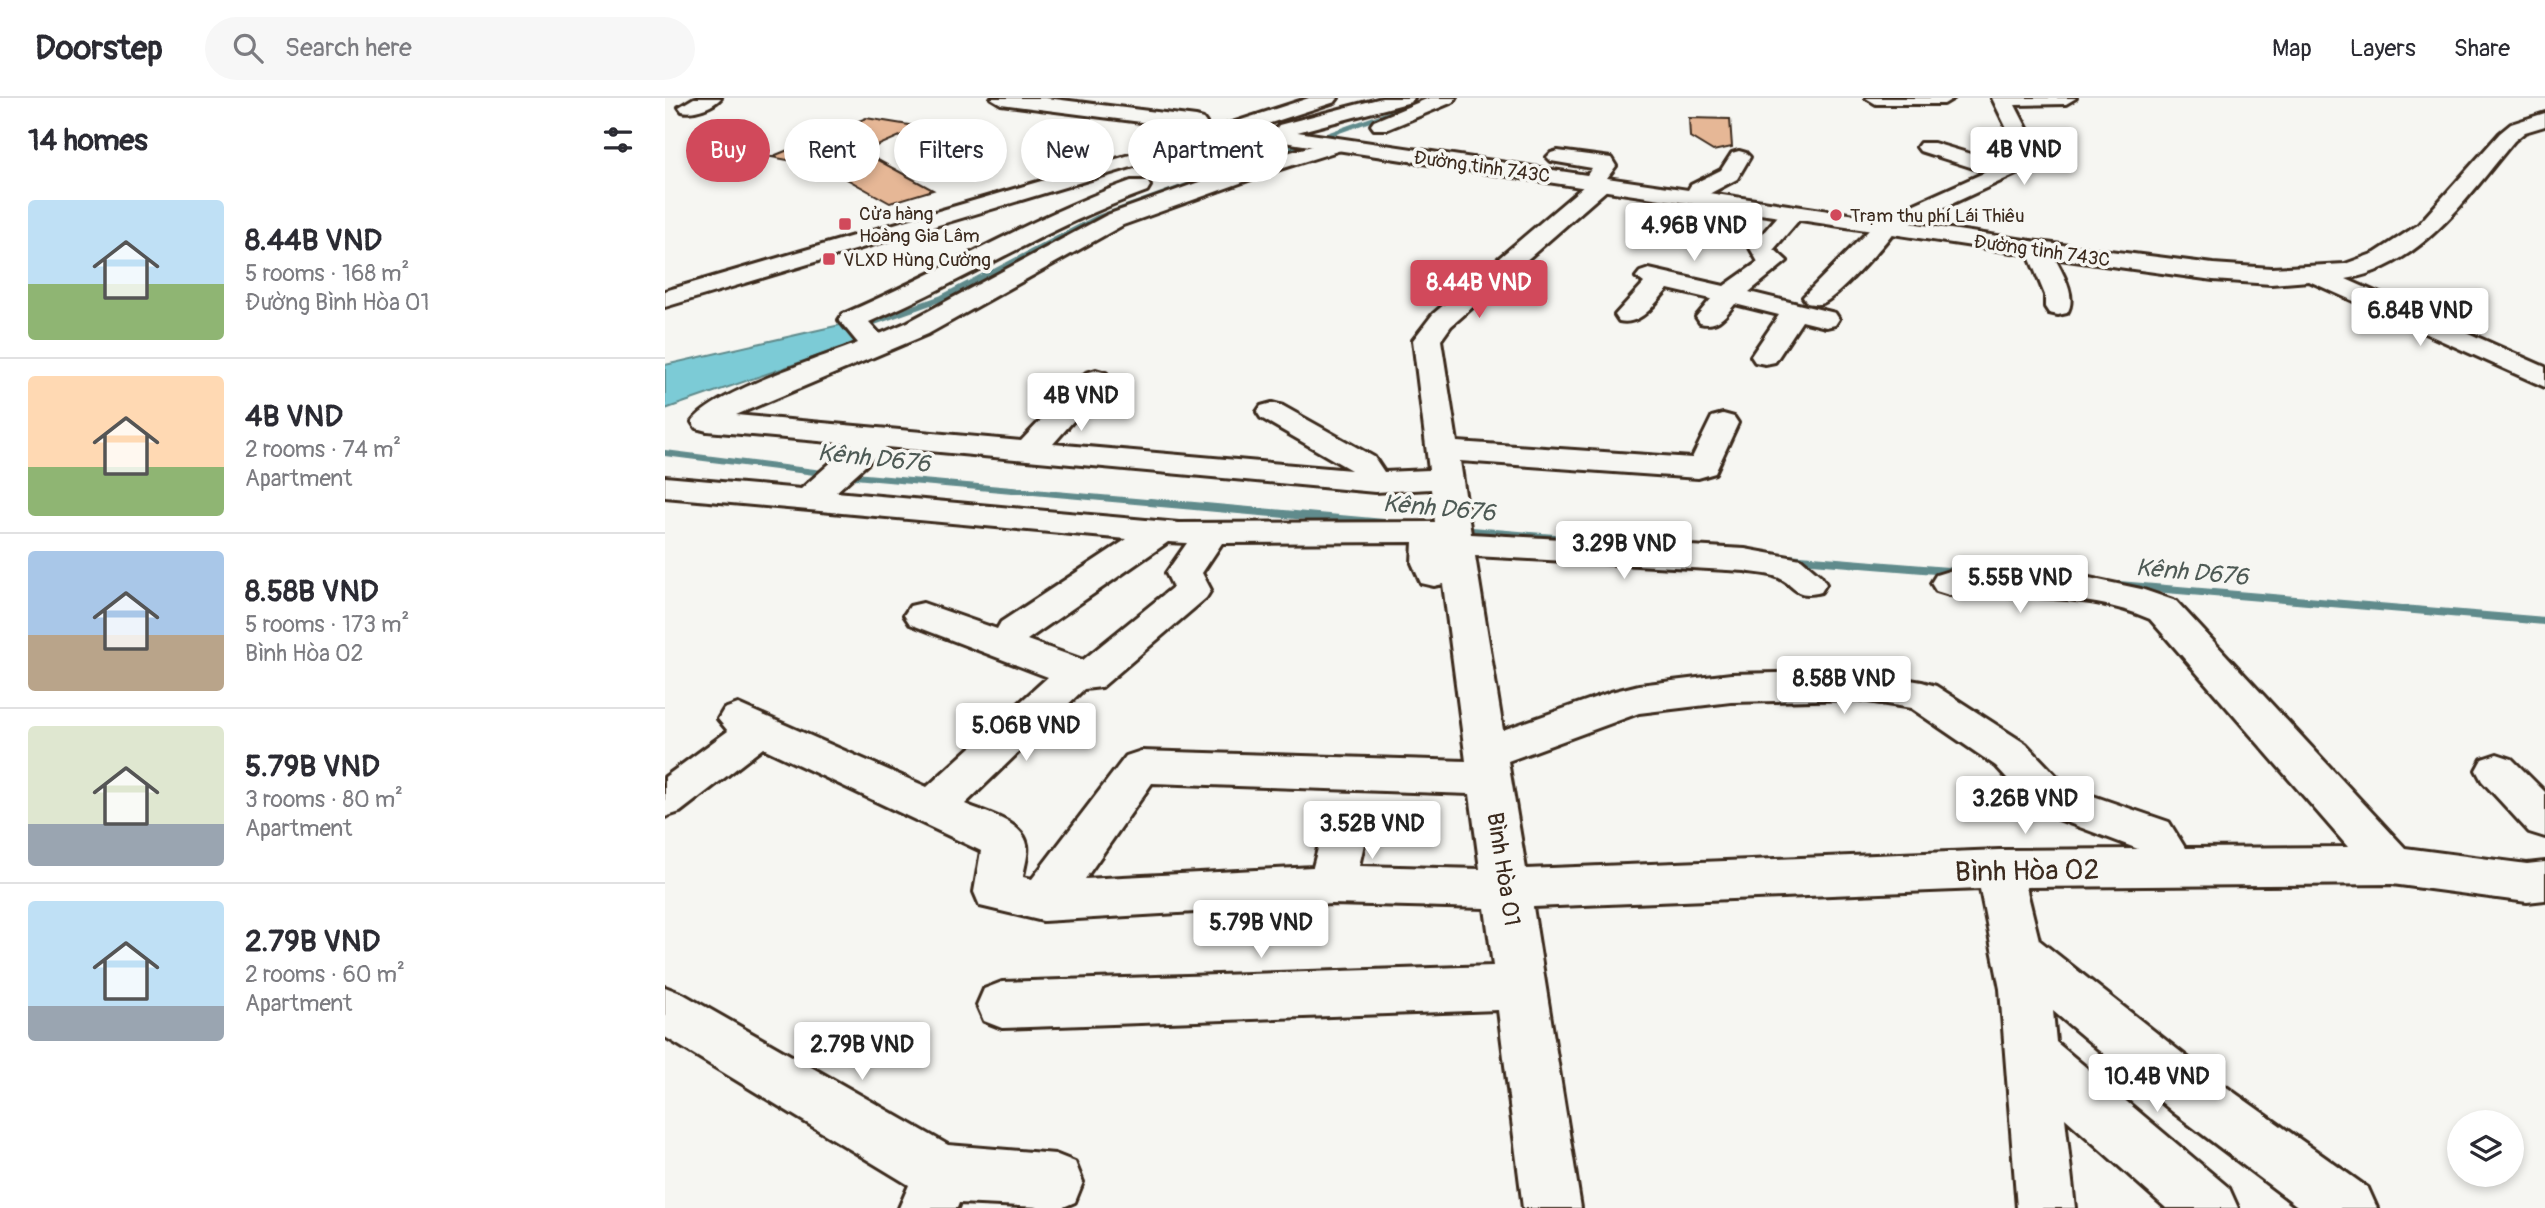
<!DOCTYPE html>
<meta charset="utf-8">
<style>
:root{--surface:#fff;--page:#f7f7f7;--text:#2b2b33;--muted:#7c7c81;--line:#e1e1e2;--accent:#d1495b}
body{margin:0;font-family:Pangolin,sans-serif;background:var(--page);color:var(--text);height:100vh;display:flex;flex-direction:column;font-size:26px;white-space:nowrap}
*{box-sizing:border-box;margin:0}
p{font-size:23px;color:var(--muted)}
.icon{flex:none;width:38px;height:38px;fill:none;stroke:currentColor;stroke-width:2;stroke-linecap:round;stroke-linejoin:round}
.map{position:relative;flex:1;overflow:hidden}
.drawer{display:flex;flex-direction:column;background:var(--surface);width:665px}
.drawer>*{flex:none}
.top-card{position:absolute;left:21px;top:21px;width:665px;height:63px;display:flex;gap:14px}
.fabs{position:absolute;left:1782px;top:1012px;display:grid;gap:14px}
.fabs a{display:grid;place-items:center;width:77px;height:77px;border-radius:50%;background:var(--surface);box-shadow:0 4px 10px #0003;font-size:35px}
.price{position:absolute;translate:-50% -60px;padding:0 16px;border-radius:7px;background:#fff;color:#222;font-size:23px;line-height:46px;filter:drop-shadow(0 2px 4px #0008)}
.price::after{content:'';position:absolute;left:50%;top:42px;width:21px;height:16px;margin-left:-10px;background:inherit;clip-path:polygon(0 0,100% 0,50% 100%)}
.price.active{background:var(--accent);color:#fff}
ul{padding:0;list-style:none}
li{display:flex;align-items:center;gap:21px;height:175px;padding:0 28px}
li+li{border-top:2px solid var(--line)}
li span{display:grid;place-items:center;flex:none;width:196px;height:140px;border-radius:7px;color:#555}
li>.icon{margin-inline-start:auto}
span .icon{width:84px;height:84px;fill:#fffc;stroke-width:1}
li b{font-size:30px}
h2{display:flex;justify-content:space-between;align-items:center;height:84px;padding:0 28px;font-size:30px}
.chip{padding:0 24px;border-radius:32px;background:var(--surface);box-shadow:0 4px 10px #0003;font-size:24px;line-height:63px}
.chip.active{background:var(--accent);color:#fff}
header{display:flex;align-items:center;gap:42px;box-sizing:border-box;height:98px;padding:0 35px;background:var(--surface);border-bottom:2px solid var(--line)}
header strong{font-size:33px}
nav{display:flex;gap:38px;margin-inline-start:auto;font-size:24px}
.search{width:490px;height:63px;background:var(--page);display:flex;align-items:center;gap:18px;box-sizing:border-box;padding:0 24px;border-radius:38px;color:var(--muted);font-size:26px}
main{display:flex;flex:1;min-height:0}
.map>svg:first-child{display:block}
.water{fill:#7bcbd6;stroke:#618b8c;stroke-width:2}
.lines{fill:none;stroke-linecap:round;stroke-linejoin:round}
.stream-far2{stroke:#618b8c;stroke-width:4.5}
.stream-far1{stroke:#618b8c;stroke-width:6}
.stream{stroke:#618b8c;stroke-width:8}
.building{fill:#e6b796;stroke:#3b2a1e;stroke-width:2}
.minor-casing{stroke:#3b2a1e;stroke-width:6}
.major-casing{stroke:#3b2a1e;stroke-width:6}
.highway-casing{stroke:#3b2a1e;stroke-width:6}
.minor{fill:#f6f6f2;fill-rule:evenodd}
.major{fill:#f6f6f2;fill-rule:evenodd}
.highway{fill:#f6f6f2;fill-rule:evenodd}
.poi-dot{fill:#d1495b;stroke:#f6f6f2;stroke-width:2.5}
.labels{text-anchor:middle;stroke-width:7;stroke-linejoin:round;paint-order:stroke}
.far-street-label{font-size:19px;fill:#3b2a1e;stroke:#f6f6f2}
.far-poi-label{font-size:19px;fill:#3b2a1e;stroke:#f6f6f2;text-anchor:start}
.street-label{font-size:23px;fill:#3b2a1e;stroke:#f6f6f2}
.water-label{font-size:24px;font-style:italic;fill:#4e5a55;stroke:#f6f6f2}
.near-street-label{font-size:28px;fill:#3b2a1e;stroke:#f6f6f2}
</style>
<header>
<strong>Doorstep</strong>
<div class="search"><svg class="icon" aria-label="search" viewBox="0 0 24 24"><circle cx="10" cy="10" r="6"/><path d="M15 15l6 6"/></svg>Search here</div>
<nav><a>Map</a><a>Layers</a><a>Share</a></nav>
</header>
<main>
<section class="drawer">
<h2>14 homes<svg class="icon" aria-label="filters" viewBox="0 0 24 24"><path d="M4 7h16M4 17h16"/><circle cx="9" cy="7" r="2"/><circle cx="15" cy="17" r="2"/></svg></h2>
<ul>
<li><span style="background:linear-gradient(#bfe0f5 60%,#8fb573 0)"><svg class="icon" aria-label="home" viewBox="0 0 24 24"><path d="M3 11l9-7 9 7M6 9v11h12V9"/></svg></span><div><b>8.44B VND</b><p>5 rooms · 168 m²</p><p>Đường Bình Hòa 01</p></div></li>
<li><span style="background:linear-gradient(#ffd9b3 65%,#8fb573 0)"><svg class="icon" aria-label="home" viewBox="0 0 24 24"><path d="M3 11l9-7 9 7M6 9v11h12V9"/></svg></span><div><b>4B VND</b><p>2 rooms · 74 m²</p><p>Apartment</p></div></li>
<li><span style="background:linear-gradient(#a9c7e8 60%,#b9a48a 0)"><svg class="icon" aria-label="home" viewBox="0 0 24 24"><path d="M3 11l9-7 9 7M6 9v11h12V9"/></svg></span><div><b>8.58B VND</b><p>5 rooms · 173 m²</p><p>Bình Hòa 02</p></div></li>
<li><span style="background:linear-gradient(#dfe7d0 70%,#9aa5b1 0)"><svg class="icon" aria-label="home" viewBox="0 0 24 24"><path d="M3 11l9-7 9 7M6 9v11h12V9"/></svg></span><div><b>5.79B VND</b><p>3 rooms · 80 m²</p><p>Apartment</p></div></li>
<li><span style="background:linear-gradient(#bfe0f5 75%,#9aa5b1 0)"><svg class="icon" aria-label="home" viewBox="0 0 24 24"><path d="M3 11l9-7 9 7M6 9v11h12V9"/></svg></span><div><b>2.79B VND</b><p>2 rooms · 60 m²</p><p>Apartment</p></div></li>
</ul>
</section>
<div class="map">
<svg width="1880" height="1110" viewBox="0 0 1880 1110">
<rect width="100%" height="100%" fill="#f6f6f2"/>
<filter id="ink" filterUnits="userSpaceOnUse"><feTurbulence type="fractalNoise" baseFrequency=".0143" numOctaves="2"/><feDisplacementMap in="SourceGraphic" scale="14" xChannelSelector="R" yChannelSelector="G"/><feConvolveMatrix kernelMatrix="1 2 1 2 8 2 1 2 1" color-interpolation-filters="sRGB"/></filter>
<g filter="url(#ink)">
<polygon class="water" points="188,224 208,239 0,311 0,267"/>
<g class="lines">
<polyline class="stream-far2" points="324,176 433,119 766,0"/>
<g class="stream-far1">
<polyline points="198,228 277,200 327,174"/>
<polyline points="0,355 165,376"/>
<polyline points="178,377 504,406"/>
</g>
<g class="stream">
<polyline points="485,404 719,425"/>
<polyline points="795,432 925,443"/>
<polyline points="1123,460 1295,474"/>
<polyline points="1454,487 1880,523"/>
</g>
</g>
<g class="building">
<polygon points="201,20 256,29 198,54 268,92 225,105 160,69 106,59"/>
<polygon points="1024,20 1065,21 1067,49 1048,53 1025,39"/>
</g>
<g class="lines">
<defs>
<g id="minor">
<path d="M29 0H56C48 9 29 16 17 13L14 9Z"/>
<polygon points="717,0 749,0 746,4 621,37 614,35 611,31 614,27"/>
<polygon points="764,0 791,0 788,4 723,31 709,31 706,27 709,23"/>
<polygon points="1201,0 1289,0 1279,6 1211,6"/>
<path d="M1327 0H1411L1401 6 1350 7 1366 38 1382 54 1377 64 1241 127 1232 129C1222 144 1174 198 1158 205 1152 207 1148 206 1142 205L1138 199 1212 124 1222 122 1225 117 1321 74 1255 53 1252 49 1255 45H1269L1339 66 1360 57 1347 41Z"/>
<path d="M672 41 679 43 682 47 679 51 606 74 458 127 263 236 71 317 356 343 421 275 431 272 441 275 445 281 388 346 686 372 596 320 592 314 596 308 607 305 618 308 709 359 719 374 764 372 748 242 768 216 926 82 922 77 927 70 886 63 882 59 886 55 893 53 946 60 951 68 942 80 947 85 944 90 786 228 776 242 792 344 1027 360 1047 319 1058 316 1069 319 1073 325 1050 375 1033 380 795 363 806 436 1080 451 1136 461 1156 478 1161 486 1156 494C1127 502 1130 484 1109 478 1100 475 1089 475 1080 473L810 458 838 632 946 594 974 587 1066 576 1191 573 1257 584 1271 588 1361 646 1402 689 1504 724 1520 750 1683 749 1485 521C1423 494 1351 499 1284 497L1271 493 1266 485 1271 477 1284 473 1424 480 1476 491 1511 503 1740 750 1862 766 1880 764V802L1862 804 1727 786 1361 789 1374 842 1546 978 1703 1090 1712 1110H1635L1508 1014 1388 913 1391 944 1564 1090 1573 1110H1501L1400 1020 1410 1110H1352L1335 891 1315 791 868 809 916 1110H858L833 912 337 930 319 923 312 907 319 891 337 884 828 868 820 810 667 806 378 823 315 808 309 794 316 753 314 752 98 650 15 714 0 719V679L63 633 53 621 59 611 73 606 262 689 383 579 245 526 239 517 245 508 258 505 332 531 336 524 462 441 0 399V379L136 391 187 346 42 333 31 330 27 324C47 295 156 260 193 245L174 222 178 216C275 175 366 119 466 83H482L485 88 482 93C385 128 298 184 204 224L215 236 243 224 442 117 590 64ZM221 349 710 394 766 391 770 424 514 425 171 394ZM503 444 522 445 501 475 508 489 418 562 362 542ZM748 444 747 465 756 485 769 488 778 486 801 663 476 653 461 658 367 781 358 779C359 770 364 756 362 747 358 723 318 714 300 706L419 591 437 589 541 500 546 492 537 475 557 445ZM1191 601 1246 610 1331 668 1372 713 1473 751 1334 752 861 771 843 663 974 615 1066 604ZM487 685 805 696 815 771 694 768 704 724 698 712 682 707 666 712 660 724 648 769 420 781Z"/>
<polygon points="1074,53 1081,55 1085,59 1072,81 1042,97 1026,97 1023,92 1026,87 1056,72 1067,55"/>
<path d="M1127 109 1135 111 1139 116 1109 151 1122 163 1084 194 1170 215 1174 221 1170 227 1161 229 1137 223 1110 264 1100 266 1090 264 1086 258 1114 217 1070 206C1059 219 1053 229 1035 225L1031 219 1046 201 1003 191C989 206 976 228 954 223L950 217 979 185 971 179 975 174 984 171 1059 188 1093 164 1085 150 1119 111Z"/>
<path d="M1373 144 1382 146 1385 151C1393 168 1414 197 1402 215L1393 217 1384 215 1380 209V197L1361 151 1364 146Z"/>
<polygon points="1832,656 1847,661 1880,694 1880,739 1864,734 1817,683 1811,672 1817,661"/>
<polygon points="0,889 18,896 283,1047 390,1056 410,1064 418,1084 410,1104 396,1110 294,1105 292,1110 234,1110 244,1087 0,939"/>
</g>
<g id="major">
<polygon points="326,0 381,0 531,19 538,21 541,25 538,29 531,31 336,6"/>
<path d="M1880 15V28L1860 34 1849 43C1802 99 1758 168 1681 181L1880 269V289L1644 183 1606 186 1548 182 1373 158 572 37 565 35 562 31 565 27 572 25 1373 144 1548 166 1606 170 1680 166 1710 155 1753 127 1835 35 1846 26Z"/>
</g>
<polygon id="highway" points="644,0 673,0 670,4 513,55 0,209 0,193 499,47"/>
</defs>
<use href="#minor" class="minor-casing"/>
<use href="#major" class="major-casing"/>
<use href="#highway" class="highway-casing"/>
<use href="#minor" class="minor"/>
<use href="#major" class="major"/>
<use href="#highway" class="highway"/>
</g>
</g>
<g class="poi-dot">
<circle cx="1171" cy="117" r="7"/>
<rect x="173" y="119" width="14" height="14" rx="3.5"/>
<rect x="157" y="154" width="14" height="14" rx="3.5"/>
</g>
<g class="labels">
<g class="far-street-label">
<text transform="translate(817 68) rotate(8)" y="7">Đường tỉnh 743C</text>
<text transform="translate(1377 152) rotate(8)" y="7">Đường tỉnh 743C</text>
</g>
<g class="far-poi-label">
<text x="194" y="122">Cửa hàng<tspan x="194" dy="22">Hoàng Gia Lâm</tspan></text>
<text x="1185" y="124">Trạm thu phí Lái Thiêu</text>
<text x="178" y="168">VLXD Hùng Cường</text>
</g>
<g class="street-label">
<text transform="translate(839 771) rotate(81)" y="8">Bình Hòa 01</text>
</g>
<g class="water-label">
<text transform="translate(209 360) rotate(6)" y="8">Kênh D676</text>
<text transform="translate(774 410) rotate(5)" y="8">Kênh D676</text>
<text transform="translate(1527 474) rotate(5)" y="8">Kênh D676</text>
</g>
<g class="near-street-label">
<text transform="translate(1362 772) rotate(-1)" y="10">Bình Hòa 02</text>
</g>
</g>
</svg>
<div class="fabs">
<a><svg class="icon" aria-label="layers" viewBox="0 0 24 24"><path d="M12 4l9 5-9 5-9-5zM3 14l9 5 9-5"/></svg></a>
</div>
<b class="price" style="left:1359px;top:89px">4B VND</b>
<b class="price" style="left:1029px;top:165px">4.96B VND</b>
<b class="price active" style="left:814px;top:222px">8.44B VND</b>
<b class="price" style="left:1755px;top:250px">6.84B VND</b>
<b class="price" style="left:416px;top:335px">4B VND</b>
<b class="price" style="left:959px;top:483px">3.29B VND</b>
<b class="price" style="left:1355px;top:517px">5.55B VND</b>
<b class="price" style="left:1179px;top:618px">8.58B VND</b>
<b class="price" style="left:361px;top:665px">5.06B VND</b>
<b class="price" style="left:1360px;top:738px">3.26B VND</b>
<b class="price" style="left:707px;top:763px">3.52B VND</b>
<b class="price" style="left:596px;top:862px">5.79B VND</b>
<b class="price" style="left:197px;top:984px">2.79B VND</b>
<b class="price" style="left:1492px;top:1016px">10.4B VND</b>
<div class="top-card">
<a class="chip active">Buy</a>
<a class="chip">Rent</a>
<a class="chip">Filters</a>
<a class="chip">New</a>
<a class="chip">Apartment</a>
</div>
</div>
</main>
